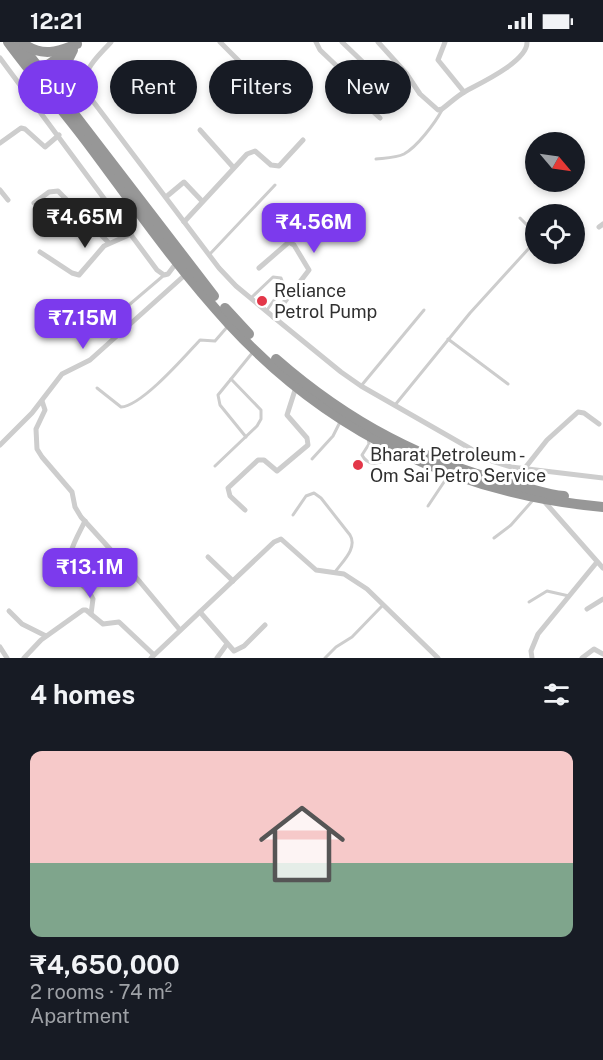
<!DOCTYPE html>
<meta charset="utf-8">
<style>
:root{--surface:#171b24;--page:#20242c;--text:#f1f3f6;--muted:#9ea1a6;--accent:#7c3aed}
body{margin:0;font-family:"Public Sans",sans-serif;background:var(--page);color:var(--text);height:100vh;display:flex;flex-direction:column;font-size:22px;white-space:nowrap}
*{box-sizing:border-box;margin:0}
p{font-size:20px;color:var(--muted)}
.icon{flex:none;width:33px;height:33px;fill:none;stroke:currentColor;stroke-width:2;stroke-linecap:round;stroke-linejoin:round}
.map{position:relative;height:616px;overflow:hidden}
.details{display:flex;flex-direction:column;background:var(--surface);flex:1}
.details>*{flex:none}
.hud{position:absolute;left:18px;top:18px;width:567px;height:54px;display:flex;gap:12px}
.needle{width:39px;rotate:119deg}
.controls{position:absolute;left:525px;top:90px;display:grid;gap:12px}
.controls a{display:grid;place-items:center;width:60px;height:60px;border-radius:50%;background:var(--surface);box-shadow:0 3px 9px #0003;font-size:30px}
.price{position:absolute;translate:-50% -51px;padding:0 14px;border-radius:12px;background:var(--accent);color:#fff;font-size:20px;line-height:39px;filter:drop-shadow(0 2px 3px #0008)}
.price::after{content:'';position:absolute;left:50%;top:36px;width:18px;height:14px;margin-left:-9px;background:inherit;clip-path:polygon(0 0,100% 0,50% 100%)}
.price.active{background:#222;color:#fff}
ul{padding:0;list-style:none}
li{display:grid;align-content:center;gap:12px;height:318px;padding:0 30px}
li span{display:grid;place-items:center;height:186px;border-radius:12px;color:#555}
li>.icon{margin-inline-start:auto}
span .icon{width:108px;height:108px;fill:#fffc;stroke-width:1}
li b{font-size:26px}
h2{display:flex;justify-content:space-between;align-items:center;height:72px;padding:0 30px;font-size:26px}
.pill{padding:0 21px;border-radius:27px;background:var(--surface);box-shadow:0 3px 9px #0003;font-size:21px;line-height:54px}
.pill.active{background:var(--accent);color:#fff}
.status{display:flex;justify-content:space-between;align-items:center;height:42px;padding:0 30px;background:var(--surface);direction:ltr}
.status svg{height:16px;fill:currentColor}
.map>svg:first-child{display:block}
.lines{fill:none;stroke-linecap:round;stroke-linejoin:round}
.lane{stroke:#cdcdcd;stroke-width:3}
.street{stroke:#cdcdcd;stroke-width:5}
.highway{stroke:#979797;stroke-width:10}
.poi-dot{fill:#e33749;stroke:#fff;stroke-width:2}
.labels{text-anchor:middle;stroke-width:6;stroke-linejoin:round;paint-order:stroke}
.poi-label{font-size:18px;fill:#303030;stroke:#fff;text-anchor:start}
</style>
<div class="status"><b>12:21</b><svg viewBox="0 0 49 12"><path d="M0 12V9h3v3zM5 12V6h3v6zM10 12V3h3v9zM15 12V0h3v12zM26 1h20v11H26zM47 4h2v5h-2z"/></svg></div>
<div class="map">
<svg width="603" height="616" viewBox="0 0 603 616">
<rect width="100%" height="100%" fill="#fff"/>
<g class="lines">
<g class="lane">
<path d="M376 117C385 116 396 116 404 112 417 105 435 81 442 68"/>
<polyline points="209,213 275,143"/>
<polyline points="252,255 273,235 281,236 284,244 267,268"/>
<polyline points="116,274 163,234"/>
<polyline points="448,297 508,342"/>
<polyline points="361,344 424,268"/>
<path d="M97 346 121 365C142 364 185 314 200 298L215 299 228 284"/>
<polyline points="395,363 470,271 531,204 534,197 534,190 520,176"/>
<polyline points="246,395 220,363 218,353 253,310"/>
<path d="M368 396 369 402 362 413C370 429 387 417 400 414"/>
<polyline points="312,417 333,394 340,380"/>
<polyline points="215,424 257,384 261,377 261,368 231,337"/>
<polyline points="428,464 448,434"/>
<path d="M293 473 306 454 314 451 321 456 350 493C358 506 342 520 335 530"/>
<polyline points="494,496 511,483 534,457"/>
<polyline points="529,560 547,549 569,554"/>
<polyline points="325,616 336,605 352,595 382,564"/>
</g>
<g class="street">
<path d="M111 0C96 17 82 26 86 50L219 226 236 244 271 273 341 330 361 344 492 419 511 425 603 436"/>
<polyline points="220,0 265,45"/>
<polyline points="316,0 320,8 341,28 343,42 380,76"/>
<polyline points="342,0 367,24"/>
<path d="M378 0 406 31 420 52 438 68 442 67C450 61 457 54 466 49 481 41 528 19 527 0"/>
<polyline points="445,0 438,18 464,50"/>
<polyline points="0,16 157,228 164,233 168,232 177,220"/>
<polyline points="200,88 233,125"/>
<polyline points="0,101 21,86 25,87 45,105 59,93"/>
<polyline points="0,148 8,158"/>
<polyline points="166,155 184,140 202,159"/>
<polyline points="34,161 49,150 58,149 109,201"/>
<polyline points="184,180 247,112 255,109 271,123 279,124 303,98"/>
<polyline points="599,185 603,182"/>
<polyline points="40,210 72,231 79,233 104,204 131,192"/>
<polyline points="259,226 289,200 294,203 309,228 273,275"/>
<polyline points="42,359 45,368 36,387 37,407 42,415 72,450 75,465 81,475 140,540 180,588"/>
<polyline points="0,403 32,371 62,332 90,318 186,232"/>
<polyline points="525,426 547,398 578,370 584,371 599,382"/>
<polyline points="543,458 603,526"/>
<polyline points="245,468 230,454 228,446 258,418 264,418 277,429 308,403 307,396 287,373 296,345"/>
<path d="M85 479C78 494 61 519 74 535 80 542 89 547 93 557L91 572"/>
<polyline points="208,515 233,539"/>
<polyline points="587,567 603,557"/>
<polyline points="9,569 22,582 46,594"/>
<polyline points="200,570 234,609 244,604 265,583"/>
<polyline points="0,605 7,616"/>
<polyline points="24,616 41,598 83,568 86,568 103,582 119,580 154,613"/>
<polyline points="151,616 274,500 281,497 316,528 344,532 367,547 438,616"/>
<polyline points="217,616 227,602"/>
<polyline points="532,616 531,609 538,592 597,520"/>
<polyline points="582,616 594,607 603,612"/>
</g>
<g class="highway">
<path d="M8 0C35 37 65 70 92 107 136 166 179 228 229 282 329 391 457 452 603 465"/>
<polyline points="19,0 214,254"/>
<path d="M24 2C42 15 58 10 77 2"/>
<polyline points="36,31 65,11"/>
<polyline points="62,54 61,32 73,8"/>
<polyline points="225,266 249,292"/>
<path d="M276 317C348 380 425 421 519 444 533 447 548 453 564 454"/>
</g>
</g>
<g class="poi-dot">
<circle cx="262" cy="259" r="6"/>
<circle cx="358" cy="423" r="6"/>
</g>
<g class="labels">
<g class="poi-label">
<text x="274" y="255">Reliance<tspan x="274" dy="21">Petrol Pump</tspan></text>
<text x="370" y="419">Bharat Petroleum -<tspan x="370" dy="21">Om Sai Petro Service</tspan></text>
</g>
</g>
</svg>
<div class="controls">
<a><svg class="needle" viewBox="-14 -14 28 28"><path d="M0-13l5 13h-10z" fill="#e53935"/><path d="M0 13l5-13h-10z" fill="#9ea1a6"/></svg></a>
<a><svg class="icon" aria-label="locate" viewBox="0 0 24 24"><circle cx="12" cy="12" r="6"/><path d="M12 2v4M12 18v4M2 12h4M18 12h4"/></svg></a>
</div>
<b class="price active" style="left:85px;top:207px">₹4.65M</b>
<b class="price" style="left:314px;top:212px">₹4.56M</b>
<b class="price" style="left:83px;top:308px">₹7.15M</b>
<b class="price" style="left:90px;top:557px">₹13.1M</b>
<div class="hud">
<a class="pill active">Buy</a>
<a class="pill">Rent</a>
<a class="pill">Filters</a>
<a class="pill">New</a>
</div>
</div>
<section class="details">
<h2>4 homes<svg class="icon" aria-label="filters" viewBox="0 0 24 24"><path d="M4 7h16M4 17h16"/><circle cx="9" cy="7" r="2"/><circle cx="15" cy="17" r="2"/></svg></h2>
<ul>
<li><span style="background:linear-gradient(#f6c9c9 60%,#7fa58c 0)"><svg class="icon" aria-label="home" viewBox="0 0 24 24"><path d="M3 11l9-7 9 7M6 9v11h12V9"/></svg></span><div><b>₹4,650,000</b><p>2 rooms · 74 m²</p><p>Apartment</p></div></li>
</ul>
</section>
